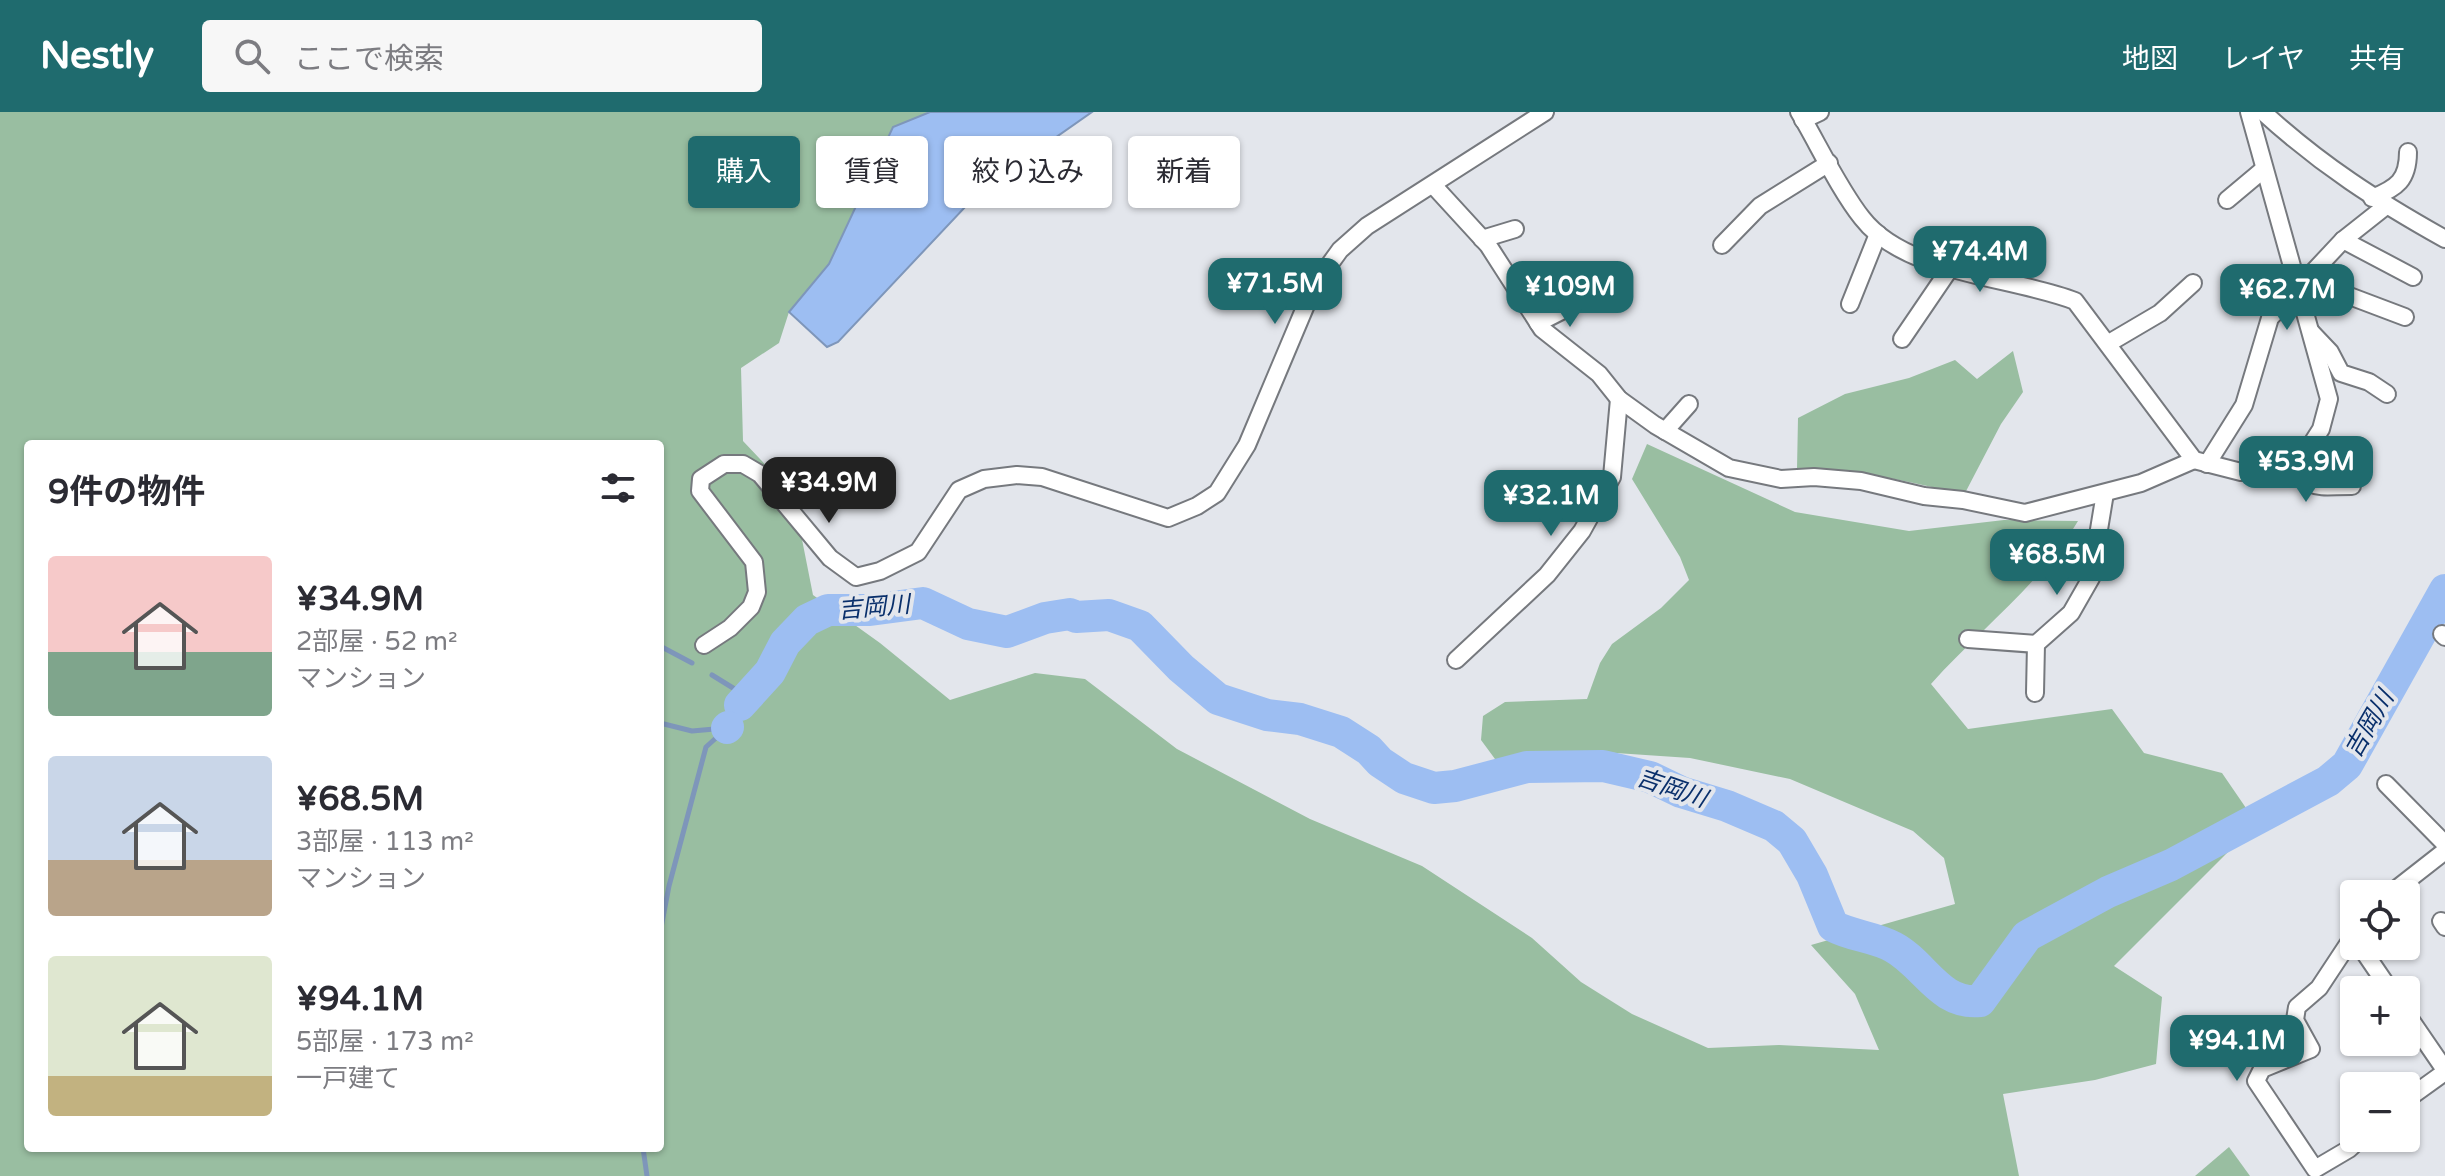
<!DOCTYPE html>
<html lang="ja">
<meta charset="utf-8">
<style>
:root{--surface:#fff;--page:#f7f7f7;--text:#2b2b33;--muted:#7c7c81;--accent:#1f6b6e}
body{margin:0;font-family:"Varela Round","Noto Sans JP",sans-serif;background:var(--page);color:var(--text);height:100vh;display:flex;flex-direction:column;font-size:30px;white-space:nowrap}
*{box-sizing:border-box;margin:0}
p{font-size:26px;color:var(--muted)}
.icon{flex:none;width:44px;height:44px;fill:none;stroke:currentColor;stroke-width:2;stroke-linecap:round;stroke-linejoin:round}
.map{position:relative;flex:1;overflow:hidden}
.sheet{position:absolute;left:24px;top:328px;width:640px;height:712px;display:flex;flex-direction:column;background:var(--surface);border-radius:8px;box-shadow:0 2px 6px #0004}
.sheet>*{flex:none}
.hud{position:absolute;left:688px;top:24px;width:760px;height:72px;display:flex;gap:16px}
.controls{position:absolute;left:2340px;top:768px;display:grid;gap:16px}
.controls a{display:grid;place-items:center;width:80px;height:80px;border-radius:8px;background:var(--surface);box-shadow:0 2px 6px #0004;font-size:40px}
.price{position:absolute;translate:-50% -68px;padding:0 18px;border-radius:16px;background:var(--accent);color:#fff;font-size:26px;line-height:52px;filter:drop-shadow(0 2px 4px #0008)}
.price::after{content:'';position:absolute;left:50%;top:48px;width:24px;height:18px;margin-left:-12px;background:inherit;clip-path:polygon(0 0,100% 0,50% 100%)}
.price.current{background:#222;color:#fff}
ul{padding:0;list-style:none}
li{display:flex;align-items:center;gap:24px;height:200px;padding:0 24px}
li span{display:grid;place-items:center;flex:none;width:224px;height:160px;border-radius:8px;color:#555}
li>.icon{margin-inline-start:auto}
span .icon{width:96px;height:96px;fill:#fffc;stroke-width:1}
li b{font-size:34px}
h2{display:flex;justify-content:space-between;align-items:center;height:96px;padding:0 24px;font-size:34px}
.pill{padding:0 28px;border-radius:8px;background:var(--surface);box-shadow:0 2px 6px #0004;font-size:28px;line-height:72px}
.pill.current{background:var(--accent);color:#fff}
header{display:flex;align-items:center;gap:48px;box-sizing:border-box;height:112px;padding:0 40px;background:var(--accent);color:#fff}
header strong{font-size:38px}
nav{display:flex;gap:44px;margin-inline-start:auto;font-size:28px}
.search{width:560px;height:72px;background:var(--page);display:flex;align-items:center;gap:20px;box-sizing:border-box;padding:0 28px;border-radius:8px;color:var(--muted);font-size:30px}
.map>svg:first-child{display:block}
.green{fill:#99bea1;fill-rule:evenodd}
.water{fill:#9dbef2;stroke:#7e96ba;stroke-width:2}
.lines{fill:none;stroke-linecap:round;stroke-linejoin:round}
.stream{stroke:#7e96ba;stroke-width:5}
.river{stroke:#9dbef2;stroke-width:32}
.street-casing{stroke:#76797e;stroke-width:20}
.street{stroke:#fff;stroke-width:16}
.labels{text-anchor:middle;stroke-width:8;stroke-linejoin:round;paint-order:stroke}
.water-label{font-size:24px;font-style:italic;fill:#092f6b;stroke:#e3e6ec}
</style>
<header>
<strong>Nestly</strong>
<div class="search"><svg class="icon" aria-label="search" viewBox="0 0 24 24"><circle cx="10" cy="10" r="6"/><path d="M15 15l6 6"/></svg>ここで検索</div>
<nav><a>地図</a><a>レイヤ</a><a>共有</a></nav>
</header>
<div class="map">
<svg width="2445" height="1064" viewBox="0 0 2445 1064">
<rect width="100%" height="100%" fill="#e3e6ec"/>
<g class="green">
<path d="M0 0H930L893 15 829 153 789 200 779 231 741 256 743 329 793 382 813 483 880 531 950 588 1035 561 1085 567 1177 637 1310 707 1422 754 1532 826 1581 870 1632 902 1708 936 1779 933 1879 938 1855 882 1811 833 1955 792 1944 746 1913 719 1790 667 1690 646 1601 640 1543 653 1495 647 1481 628 1483 604 1505 590 1587 587 1600 551 1612 532 1661 496 1689 468 1680 445 1632 367 1647 332 1795 400 1909 419 2004 408 2078 409C2039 474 1980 517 1931 572L1968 617 2112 597 2144 641 2222 661 2246 696 2229 739 2114 854 2162 885 2156 952 2095 968 2003 982 2019 1064H0ZM28 332H660V1036H28Z"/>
<path d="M2013 239 2023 280 2001 312 1964 383C1905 368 1859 358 1797 357L1798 306 1845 282 1909 266 1955 248 1977 267Z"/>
<polygon points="2229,1035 2250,1064 2195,1064"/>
</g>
<polygon class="water" points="930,0 1092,0 982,77 838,230 827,235 789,200 829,152 893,15"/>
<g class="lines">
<g class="stream">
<polyline points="660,534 692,551"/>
<polyline points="712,563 746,584"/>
<polyline points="660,611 692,619 726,616"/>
<polyline points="660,821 669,774 706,635 727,616"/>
<polyline points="643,1036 647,1064"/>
</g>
<g class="river">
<path d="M740 593 770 560 785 531 807 508 828 498H870L923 491 968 512 1007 520 1045 506 1070 502 1076 505 1109 503 1140 514 1181 556 1218 587 1267 603 1300 607 1341 620 1369 638 1380 650 1404 666 1434 676 1455 674 1527 655 1603 654 1650 665 1681 680 1727 694 1774 714 1792 729 1812 763 1833 814C1852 824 1875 825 1893 835 1925 852 1939 893 1980 889L2027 824 2108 780 2171 753 2328 669 2347 653 2445 478"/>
<polyline points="727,616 728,615"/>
</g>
<defs>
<g id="street">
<path d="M1799 0C1818 32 1839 77 1862 106 1905 162 2010 164 2075 189L2194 348 2241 360 2273 356 2307 339 2321 317 2329 287 2249 0"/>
<path d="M2263 0C2321 53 2377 89 2445 127"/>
<polyline points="1803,8 1820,0"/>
<polyline points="1433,73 1488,133 1542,217 1599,262 1619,287 1655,313 1729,356 1781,367 1814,365 1861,369 1924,384 1963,388 2025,401 2141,371 2194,348"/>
<path d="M2372 86C2397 76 2408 68 2408 40"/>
<polyline points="2227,88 2264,57"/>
<polyline points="1482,127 1515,117"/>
<polyline points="2343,128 2413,165"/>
<polyline points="1722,133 1760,94 1829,51"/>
<polyline points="2307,168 2405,205"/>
<polyline points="1850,192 1878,122"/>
<polyline points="1538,211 1583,188"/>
<polyline points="2311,220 2330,240 2341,261 2369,270 2387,282"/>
<polyline points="1902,227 1951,155"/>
<polyline points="2109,231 2160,201 2193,171"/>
<polyline points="1665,319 1689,292"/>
<path d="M2287 349C2313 380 2314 374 2352 374"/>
<polyline points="2207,352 2244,293 2270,206 2343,128 2386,94"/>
<polyline points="2442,522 2445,525"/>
<polyline points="1968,527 2036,532"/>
<polyline points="704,533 730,516 751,495 757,480 754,450 700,379 701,367 724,352 743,352 760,362 830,446 856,465 880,459 918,440 959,378 984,367 1017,363 1042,365 1168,406 1197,394 1217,381 1247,333 1314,174 1340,138 1367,114 1545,0"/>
<polyline points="1456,548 1547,463 1582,419 1612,365 1619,287"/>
<polyline points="2035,581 2036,532 2071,501 2091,466 2105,381"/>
<polyline points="2386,672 2445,732"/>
<polyline points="2390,782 2445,739"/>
<polyline points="2441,809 2445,815"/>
<polyline points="2354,823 2319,876 2297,895 2295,908 2311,937 2262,957 2256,969 2315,1057 2349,1037 2361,1026"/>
<polyline points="2360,834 2390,878"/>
<polyline points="2406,901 2445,958"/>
<polyline points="2406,988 2445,960"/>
</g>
</defs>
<use href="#street" class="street-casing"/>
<use href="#street" class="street"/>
</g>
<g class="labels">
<g class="water-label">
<text transform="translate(874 495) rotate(-5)" y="8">吉岡川</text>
<text transform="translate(2369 612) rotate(-60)" y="8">吉岡川</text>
<text transform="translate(1672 676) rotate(19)" y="8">吉岡川</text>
</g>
</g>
</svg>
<div class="controls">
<a><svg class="icon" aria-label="locate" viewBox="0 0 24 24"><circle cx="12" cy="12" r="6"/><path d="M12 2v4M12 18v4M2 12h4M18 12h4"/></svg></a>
<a>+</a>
<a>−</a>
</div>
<b class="price" style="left:1980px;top:182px">¥74.4M</b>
<b class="price" style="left:1275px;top:214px">¥71.5M</b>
<b class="price" style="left:1570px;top:217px">¥109M</b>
<b class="price" style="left:2287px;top:220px">¥62.7M</b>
<b class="price" style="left:2306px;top:392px">¥53.9M</b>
<b class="price current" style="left:829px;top:413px">¥34.9M</b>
<b class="price" style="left:1551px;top:426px">¥32.1M</b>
<b class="price" style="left:2057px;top:485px">¥68.5M</b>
<b class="price" style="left:2237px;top:971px">¥94.1M</b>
<div class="hud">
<a class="pill current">購入</a>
<a class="pill">賃貸</a>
<a class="pill">絞り込み</a>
<a class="pill">新着</a>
</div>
<section class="sheet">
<h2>9件の物件<svg class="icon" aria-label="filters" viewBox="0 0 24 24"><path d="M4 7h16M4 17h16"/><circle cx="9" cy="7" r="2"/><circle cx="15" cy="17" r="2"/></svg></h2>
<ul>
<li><span style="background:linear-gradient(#f6c9c9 60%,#7fa58c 0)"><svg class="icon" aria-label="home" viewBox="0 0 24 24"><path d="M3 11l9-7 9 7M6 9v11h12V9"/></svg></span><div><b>¥34.9M</b><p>2部屋 · 52 m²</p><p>マンション</p></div></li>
<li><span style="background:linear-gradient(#c9d6e8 65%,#b9a48a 0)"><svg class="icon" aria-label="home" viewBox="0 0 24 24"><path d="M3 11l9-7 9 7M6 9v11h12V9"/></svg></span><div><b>¥68.5M</b><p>3部屋 · 113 m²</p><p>マンション</p></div></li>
<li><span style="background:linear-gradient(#dfe7d0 75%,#c2b280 0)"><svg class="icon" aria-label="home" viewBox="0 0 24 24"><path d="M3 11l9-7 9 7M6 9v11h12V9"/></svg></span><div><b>¥94.1M</b><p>5部屋 · 173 m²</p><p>一戸建て</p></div></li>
</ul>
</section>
</div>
